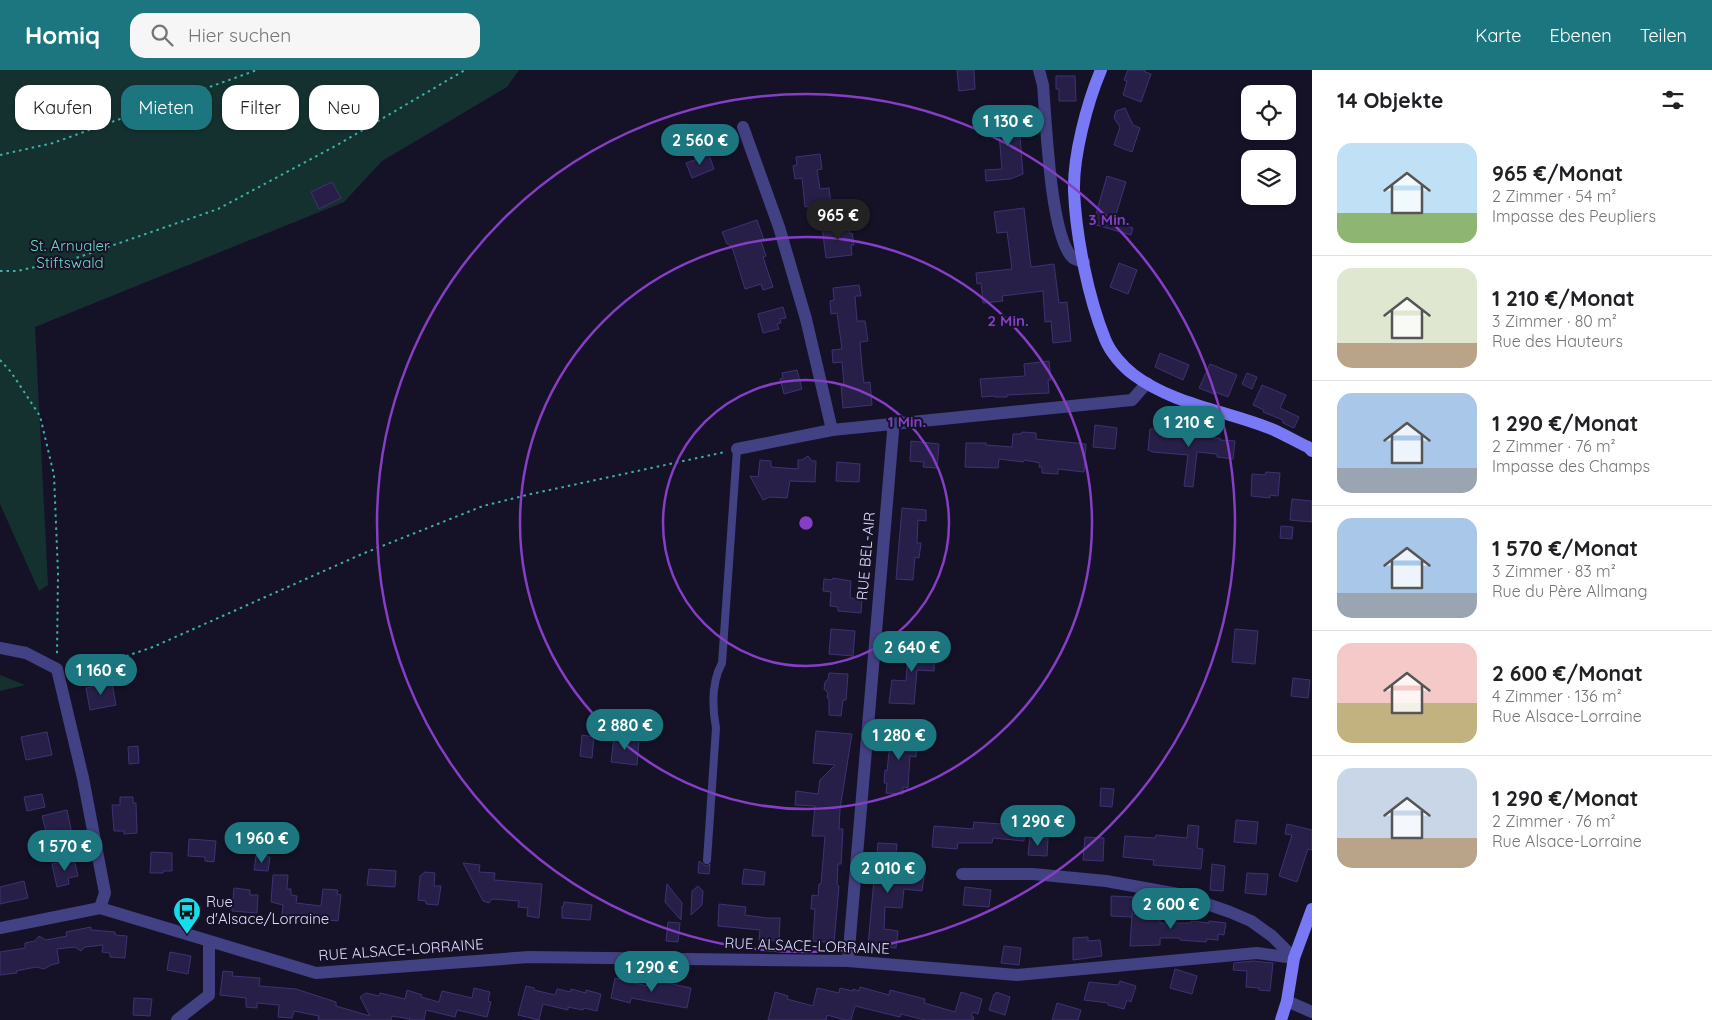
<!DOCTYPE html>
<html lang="de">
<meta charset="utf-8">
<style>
:root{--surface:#fff;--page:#f6f6f6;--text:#202124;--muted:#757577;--line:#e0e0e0;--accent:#1c767f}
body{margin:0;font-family:Quicksand,sans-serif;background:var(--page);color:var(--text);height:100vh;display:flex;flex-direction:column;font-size:19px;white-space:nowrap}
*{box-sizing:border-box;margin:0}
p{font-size:16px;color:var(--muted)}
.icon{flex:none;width:28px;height:28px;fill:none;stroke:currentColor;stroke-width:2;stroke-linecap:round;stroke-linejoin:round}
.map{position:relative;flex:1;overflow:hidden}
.details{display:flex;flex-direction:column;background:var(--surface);width:400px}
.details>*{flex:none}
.banner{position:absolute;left:15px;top:15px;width:475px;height:45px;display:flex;gap:10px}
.buttons{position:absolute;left:1241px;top:15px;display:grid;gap:10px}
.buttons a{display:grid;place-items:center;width:55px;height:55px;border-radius:10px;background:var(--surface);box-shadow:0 1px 4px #0004;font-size:25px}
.price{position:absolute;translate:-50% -42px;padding:0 11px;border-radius:18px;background:var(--accent);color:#fff;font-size:16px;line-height:32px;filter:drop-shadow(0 1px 2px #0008)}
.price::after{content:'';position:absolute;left:50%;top:30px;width:15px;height:11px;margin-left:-8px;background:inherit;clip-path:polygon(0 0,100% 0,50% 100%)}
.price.current{background:#222;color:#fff}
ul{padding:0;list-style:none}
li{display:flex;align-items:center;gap:15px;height:125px;padding:0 25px}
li+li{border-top:1px solid var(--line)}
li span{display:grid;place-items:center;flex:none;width:140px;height:100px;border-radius:15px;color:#555}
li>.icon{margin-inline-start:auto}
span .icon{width:60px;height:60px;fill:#fffc;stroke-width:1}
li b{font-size:21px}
h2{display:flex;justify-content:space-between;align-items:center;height:60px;padding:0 25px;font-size:21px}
.tag{padding:0 18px;border-radius:15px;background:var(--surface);box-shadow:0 1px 4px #0004;font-size:18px;line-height:45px}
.tag.current{background:var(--accent);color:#fff}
header{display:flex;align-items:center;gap:30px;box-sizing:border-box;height:70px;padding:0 25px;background:var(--accent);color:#fff}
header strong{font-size:24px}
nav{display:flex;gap:28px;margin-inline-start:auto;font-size:18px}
.search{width:350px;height:45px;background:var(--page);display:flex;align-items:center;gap:12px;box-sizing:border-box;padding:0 18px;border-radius:15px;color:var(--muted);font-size:19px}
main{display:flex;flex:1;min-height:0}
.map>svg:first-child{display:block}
.green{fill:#15312f}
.building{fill:#271f47;stroke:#3e3371}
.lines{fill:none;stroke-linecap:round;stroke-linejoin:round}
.path{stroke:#3ab2a8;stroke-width:2;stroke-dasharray:2.5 4;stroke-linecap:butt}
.lane{stroke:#424183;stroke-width:8}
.street{stroke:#424183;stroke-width:12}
.secondary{stroke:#7a79f5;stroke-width:12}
.ring{fill:none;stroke:#853ec5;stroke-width:2.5}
.labels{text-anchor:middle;stroke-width:4;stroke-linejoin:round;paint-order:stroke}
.park-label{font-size:15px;fill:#6cd8ba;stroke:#151228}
.street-label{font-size:15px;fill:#dedbfc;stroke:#151228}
.poi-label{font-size:15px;fill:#dedbfc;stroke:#151228;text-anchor:start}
.centre{fill:#853ec5;stroke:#151228;stroke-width:2.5}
.ring-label{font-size:15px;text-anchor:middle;font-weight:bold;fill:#853ec5;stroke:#151228;stroke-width:4;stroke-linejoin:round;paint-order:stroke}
</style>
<header>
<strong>Homiq</strong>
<div class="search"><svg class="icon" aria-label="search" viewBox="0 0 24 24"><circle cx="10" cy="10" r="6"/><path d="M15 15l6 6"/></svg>Hier suchen</div>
<nav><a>Karte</a><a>Ebenen</a><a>Teilen</a></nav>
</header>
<main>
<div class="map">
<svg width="1312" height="950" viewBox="0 0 1312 950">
<rect width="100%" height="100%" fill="#151228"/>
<g class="green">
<polygon points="0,0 519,0 507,17 382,91 344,132 35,257 48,515 39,521 0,434"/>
<polygon points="0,605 25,615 0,621"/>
</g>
<g class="building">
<polygon points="957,0 974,0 975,19 959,21"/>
<polygon points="1128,0 1145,0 1145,2 1151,4 1141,32 1123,25 1127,11 1124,10"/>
<polygon points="1056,6 1075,6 1076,31 1059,31 1059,19 1056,19"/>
<polygon points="1125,38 1133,55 1140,58 1132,82 1114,75 1120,57 1114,48 1116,41"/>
<polygon points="1018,42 1023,104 1010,109 986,111 985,100 1002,99 999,63 996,64 994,43"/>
<polygon points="820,84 822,99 817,100 820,119 829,118 831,134 825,135 827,145 817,146 816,136 805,137 802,108 795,109 793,96 797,95 796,87"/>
<polygon points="709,85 714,99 692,108 686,93"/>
<polygon points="1107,106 1126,112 1114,151 1133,158 1131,165 1093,154"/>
<polygon points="332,112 341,128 319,139 311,122"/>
<polygon points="1024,138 1031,197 1054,194 1059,233 1067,232 1071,271 1053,273 1051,251 1045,252 1043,221 1002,226 1003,231 983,233 981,213 977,214 976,203 1012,199 1007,162 997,163 994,142"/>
<polygon points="757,150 764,170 761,171 766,186 763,187 773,217 763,220 761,214 745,219 733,180 729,174 727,174 722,162"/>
<polygon points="848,153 850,164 852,163 854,175 851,175 852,185 826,188 822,157"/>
<polygon points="1119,193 1137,200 1128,224 1110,217"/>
<polygon points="859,215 861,226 855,226 857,251 865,251 868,271 860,272 862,296 864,313 870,312 872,335 843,338 841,315 844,315 842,292 833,293 832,280 842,279 837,243 831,244 830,231 834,230 833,218"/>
<polygon points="783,237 786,248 780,249 781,253 777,254 779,259 763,263 758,244"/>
<polygon points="1160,283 1189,295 1183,310 1155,297"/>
<polygon points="1049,291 1051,310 1048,310 1049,323 1007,325 1007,327 995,327 995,326 982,327 980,309 1025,306 1024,294"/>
<polygon points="1210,294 1237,305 1228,327 1215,322 1214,324 1199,318"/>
<polygon points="797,300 802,319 784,324 780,309 783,308 782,303"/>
<polygon points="1247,303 1257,307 1252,319 1242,314"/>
<polygon points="1262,315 1286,325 1280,338 1299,347 1294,358 1283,353 1283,350 1263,342 1264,340 1253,335"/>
<polygon points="1095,355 1117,358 1115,379 1093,377"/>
<polygon points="1150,359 1164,359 1164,362 1213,366 1213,368 1220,368 1220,370 1235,371 1233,389 1217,387 1217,384 1197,382 1193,417 1184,416 1188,385 1153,382 1148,380"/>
<polygon points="1022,362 1036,363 1036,369 1086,374 1084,402 1058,399 1058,404 1042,403 1042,397 1039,397 1040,393 1025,390 1023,392 999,389 998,398 965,397 966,373 986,373 986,375 1012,377 1013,364 1021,364"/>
<polygon points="911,371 939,374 937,398 923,397 924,392 910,391"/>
<polygon points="808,386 812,391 816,391 815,412 790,411 787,428 770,427 763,430 750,406 758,407 760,390 771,391 771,397 798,399 798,390 802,390"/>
<polygon points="837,392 860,394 859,412 836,411"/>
<polygon points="1266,402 1280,403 1278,426 1270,425 1270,428 1251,426 1252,404 1265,405"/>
<polygon points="1292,429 1312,431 1312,452 1290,450"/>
<polygon points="902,438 926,440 926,451 918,450 917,473 921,473 919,488 915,487 913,510 896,509"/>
<polygon points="1281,456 1293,457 1292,469 1280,468"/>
<polygon points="833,508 851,511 850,528 862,529 861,543 838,541 838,537 830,536 831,522 823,521 824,509 832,510"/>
<polygon points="831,559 855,561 853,586 829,584"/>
<polygon points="1235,559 1258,561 1255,594 1232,592"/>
<polygon points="893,565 905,566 904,580 892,579"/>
<polygon points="909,572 930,574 929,583 935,584 934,601 917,600 914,634 889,633 892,610 906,611"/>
<polygon points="829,603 848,604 846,630 843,630 841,646 829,645 829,629 827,628 828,623 824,619 825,612 828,609"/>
<polygon points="1293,608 1310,610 1308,628 1291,626"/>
<polygon points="112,613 116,635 90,640 86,618"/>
<polygon points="888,660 910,662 909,669 917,670 916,687 910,686 908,718 903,717 903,724 886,723 887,713 884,713 885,700 887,701 890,673 887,673"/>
<polygon points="816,661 852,664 840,739 839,759 843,759 841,794 838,794 837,815 839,816 834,873 813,871 815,839 811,839 812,825 818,826 819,814 821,814 825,766 812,766 815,736 795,735 796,721 818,724 820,710 835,695 813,693"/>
<polygon points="47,662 52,685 26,690 21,667"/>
<polygon points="582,665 594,667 592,688 580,686"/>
<polygon points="614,667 639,670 637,695 611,692"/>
<polygon points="138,676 139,693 129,694 128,677"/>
<polygon points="1101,718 1114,719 1112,737 1100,736"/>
<polygon points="42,724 45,737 27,741 24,727"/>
<polygon points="120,727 133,727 133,733 136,733 137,763 124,764 124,761 114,761 112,735 120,735"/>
<polygon points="67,740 73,769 58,773 55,760 46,761 42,746"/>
<polygon points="1001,747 1026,749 1024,771 993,768 992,773 958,773 957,779 932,777 934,756 973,759 974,752 1001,754"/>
<polygon points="1236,750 1258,752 1256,774 1234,772"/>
<polygon points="1287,754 1312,760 1312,780 1308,779 1297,812 1279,806 1292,765 1285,764"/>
<polygon points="1188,755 1199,756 1197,778 1203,779 1201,799 1153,795 1154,790 1123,787 1125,766 1155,768 1156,765 1187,768"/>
<polygon points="1030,767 1048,768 1047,786 1028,785"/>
<polygon points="1085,767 1104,768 1103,791 1083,790"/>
<polygon points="189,769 216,771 214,792 205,791 205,787 188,786"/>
<polygon points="878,773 897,774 895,792 899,793 899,805 924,807 922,821 904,819 902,838 885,837 884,859 898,861 896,878 868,876 874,809 873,809 874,795 876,795"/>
<polygon points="151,782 172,783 172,801 163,801 163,803 150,803"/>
<polygon points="256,786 270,787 268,801 254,800"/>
<polygon points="74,789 78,806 68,808 69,814 57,817 52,794"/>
<polygon points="699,791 706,796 710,794 709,804 698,803"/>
<polygon points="463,793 480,795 479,802 495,803 494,810 542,814 539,848 527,846 528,838 518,837 519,831 492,829 489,833 483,831"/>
<polygon points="1212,794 1225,796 1223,821 1210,820"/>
<polygon points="369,799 396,801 395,817 367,815"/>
<polygon points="744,799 765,802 764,815 742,814"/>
<polygon points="425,802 435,803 434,816 441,816 438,835 426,834 426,831 418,830 420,806"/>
<polygon points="1247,803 1268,804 1266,825 1245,823"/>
<polygon points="273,805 288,805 287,819 291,819 291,825 297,826 296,833 321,836 323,819 338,820 337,824 341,825 338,851 282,845 283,835 271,832"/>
<polygon points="24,811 28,828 0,834 0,817"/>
<polygon points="667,814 682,833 681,850 665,832"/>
<polygon points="698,816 703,821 702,835 691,845 692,821"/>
<polygon points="965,817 991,820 989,837 963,835"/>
<polygon points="234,818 250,820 250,825 258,825 257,843 232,841"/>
<polygon points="1111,826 1133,827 1132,847 1111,846"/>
<polygon points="564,832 592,835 590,850 562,848 562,836 563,837"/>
<polygon points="719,834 746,837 745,845 767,848 780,848 779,871 759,870 760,860 718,856"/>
<polygon points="1132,844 1160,844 1160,853 1191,853 1191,851 1209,853 1209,851 1226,853 1224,865 1218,864 1218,870 1207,869 1206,872 1180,870 1180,868 1160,868 1160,875 1130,876"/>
<polygon points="668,852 680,853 678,872 666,871"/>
<polygon points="91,857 91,860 115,862 115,865 127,866 125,888 110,887 110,883 102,882 103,875 85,877 81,881 75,877 57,879 59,893 51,895 44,899 36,897 16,901 17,903 0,905 0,882 25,878 25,873 35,871 39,866 46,870 67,866 66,862"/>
<polygon points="1088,867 1088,871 1100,870 1102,886 1073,890 1073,868"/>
<polygon points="1004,876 1021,878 1019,895 1001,893"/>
<polygon points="170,882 191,886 188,904 167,900"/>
<polygon points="1253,891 1273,893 1270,921 1259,920 1259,918 1246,917 1247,901 1233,900 1234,893"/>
<polygon points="1175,899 1197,906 1192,924 1170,918"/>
<polygon points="223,901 233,902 232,906 260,908 259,916 296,919 336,932 336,936 370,946 360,927 366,923 379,926 380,923 405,929 407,920 422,925 421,927 439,932 442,921 472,928 474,918 490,922 488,931 491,932 487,947 457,940 455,947 426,940 424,950 409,950 410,949 392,946 391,950 318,950 319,946 294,941 292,948 278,947 279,935 257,933 257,938 246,937 246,928 220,925"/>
<polygon points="615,908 647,916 649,909 691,918 687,938 631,928 630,933 611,928"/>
<polygon points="1120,911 1136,916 1131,932 1127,930 1124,939 1108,935 1108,933 1084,930 1089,912 1118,915"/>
<polygon points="526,916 534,918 534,920 555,925 557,919 571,922 571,919 586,923 586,920 601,924 597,941 584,938 583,940 568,937 568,940 543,934 539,950 518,945"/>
<polygon points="860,917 889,925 890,920 925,929 924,933 955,942 961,922 982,929 978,944 973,942 971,947 974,947 973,950 925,950 901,944 900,947 855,936 851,950 845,950 827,945 826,950 768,950 775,922 788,926 787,929 813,936 817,918 839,923 840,918 853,921 853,919 859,921"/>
<polygon points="996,922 1010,927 1005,945 989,940 994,924 996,924"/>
<polygon points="134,928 152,929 150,946 133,945"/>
<polygon points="1057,933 1081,940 1078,950 1052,950"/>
</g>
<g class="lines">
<g class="path">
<polyline points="0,85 53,73 257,0"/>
<polyline points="0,201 17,201 76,188 218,139 339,74 465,0"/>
<polyline points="0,290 11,302 40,346 54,405 58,503 57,586"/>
<polyline points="69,597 103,594 153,577 362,484 483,436 531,424 725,382"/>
</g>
<path class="lane" d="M707 790 716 658C712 636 711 613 722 593L737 379"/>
<g class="street">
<path d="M1039 0 1043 15C1046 49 1050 168 1073 188 1076 190 1081 191 1084 192"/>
<polyline points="743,57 779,157 806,249 832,360"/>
<polyline points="737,379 832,360 1132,330 1147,313"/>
<polyline points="0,578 26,583 57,599 83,708 105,823 100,838"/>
<polyline points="962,804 1033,804 1106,811 1178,824 1230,842 1251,851 1272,866 1294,888"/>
<polyline points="0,858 100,838 316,903 529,887 848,891 1017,905 1257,883 1294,888"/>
<polyline points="848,891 893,362 892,353"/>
<polyline points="1287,931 1312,942"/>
<polyline points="177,950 209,925 209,872"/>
</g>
<g class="secondary">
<path d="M1101 0C1087 33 1073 86 1074 121 1076 167 1088 227 1105 269 1110 282 1123 297 1134 305 1174 335 1228 341 1274 360 1285 365 1297 372 1308 377L1312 381"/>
<polyline points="1281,950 1287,931 1294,888 1312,839"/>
</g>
</g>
<g class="ring">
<circle cx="806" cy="453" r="143"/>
<circle cx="806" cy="453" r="286"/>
<circle cx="806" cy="453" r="429"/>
</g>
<defs>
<symbol id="bus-pin" viewBox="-11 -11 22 30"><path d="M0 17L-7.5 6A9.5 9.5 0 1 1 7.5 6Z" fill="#16ddee" stroke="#151228"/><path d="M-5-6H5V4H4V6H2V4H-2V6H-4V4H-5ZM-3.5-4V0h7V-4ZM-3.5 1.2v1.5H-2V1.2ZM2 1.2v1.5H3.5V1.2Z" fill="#111"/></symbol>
</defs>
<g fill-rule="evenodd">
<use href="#bus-pin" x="171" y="825" width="32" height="43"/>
</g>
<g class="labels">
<g class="park-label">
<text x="70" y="181">St. Arnualer<tspan x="70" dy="17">Stiftswald</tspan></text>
</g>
<g class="street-label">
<text transform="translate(866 486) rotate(-85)" y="5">RUE BEL-AIR</text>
<text transform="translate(807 876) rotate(2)" y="5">RUE ALSACE-LORRAINE</text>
<text transform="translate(401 880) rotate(-4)" y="5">RUE ALSACE-LORRAINE</text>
</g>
<g class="poi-label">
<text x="206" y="837">Rue<tspan x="206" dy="17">d'Alsace/Lorraine</tspan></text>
</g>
</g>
<circle cx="806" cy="453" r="8" class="centre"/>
<g class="ring-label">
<text x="1109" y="155">3 Min.</text>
<text x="1008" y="256">2 Min.</text>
<text x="907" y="357">1 Min.</text>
</g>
</svg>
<div class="buttons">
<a><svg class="icon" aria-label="locate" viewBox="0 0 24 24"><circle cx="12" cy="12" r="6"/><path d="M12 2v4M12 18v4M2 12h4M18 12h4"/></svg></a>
<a><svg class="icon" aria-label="layers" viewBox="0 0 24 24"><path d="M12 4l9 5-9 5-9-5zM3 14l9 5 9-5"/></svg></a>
</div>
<b class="price" style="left:1008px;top:77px">1 130 €</b>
<b class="price" style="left:700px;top:96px">2 560 €</b>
<b class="price current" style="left:838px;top:171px">965 €</b>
<b class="price" style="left:1189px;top:378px">1 210 €</b>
<b class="price" style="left:912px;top:603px">2 640 €</b>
<b class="price" style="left:101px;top:626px">1 160 €</b>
<b class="price" style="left:625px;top:681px">2 880 €</b>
<b class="price" style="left:899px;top:691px">1 280 €</b>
<b class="price" style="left:1038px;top:777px">1 290 €</b>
<b class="price" style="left:262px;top:794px">1 960 €</b>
<b class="price" style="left:65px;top:802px">1 570 €</b>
<b class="price" style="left:888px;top:824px">2 010 €</b>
<b class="price" style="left:1171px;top:860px">2 600 €</b>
<b class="price" style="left:652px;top:923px">1 290 €</b>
<div class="banner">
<a class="tag">Kaufen</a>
<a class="tag current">Mieten</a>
<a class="tag">Filter</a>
<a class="tag">Neu</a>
</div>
</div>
<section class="details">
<h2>14 Objekte<svg class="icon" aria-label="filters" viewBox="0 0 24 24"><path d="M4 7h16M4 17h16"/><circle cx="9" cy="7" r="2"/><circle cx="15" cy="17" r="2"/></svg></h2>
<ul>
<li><span style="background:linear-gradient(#bfe0f5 70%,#8fb573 0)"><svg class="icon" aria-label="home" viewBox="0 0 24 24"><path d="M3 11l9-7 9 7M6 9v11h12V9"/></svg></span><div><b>965 €/Monat</b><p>2 Zimmer · 54 m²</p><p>Impasse des Peupliers</p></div></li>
<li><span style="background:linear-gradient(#dfe7d0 75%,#b9a48a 0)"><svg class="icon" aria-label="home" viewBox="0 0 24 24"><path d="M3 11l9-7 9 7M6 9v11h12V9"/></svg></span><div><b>1 210 €/Monat</b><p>3 Zimmer · 80 m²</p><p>Rue des Hauteurs</p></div></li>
<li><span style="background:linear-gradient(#a9c7e8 75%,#9aa5b1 0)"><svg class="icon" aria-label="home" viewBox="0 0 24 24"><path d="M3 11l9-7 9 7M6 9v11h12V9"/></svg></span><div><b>1 290 €/Monat</b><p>2 Zimmer · 76 m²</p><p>Impasse des Champs</p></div></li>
<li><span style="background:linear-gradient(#a9c7e8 75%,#9aa5b1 0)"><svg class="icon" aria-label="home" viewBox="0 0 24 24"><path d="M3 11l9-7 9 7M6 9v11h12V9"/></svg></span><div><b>1 570 €/Monat</b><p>3 Zimmer · 83 m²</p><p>Rue du Père Allmang</p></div></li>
<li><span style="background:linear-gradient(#f6c9c9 60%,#c2b280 0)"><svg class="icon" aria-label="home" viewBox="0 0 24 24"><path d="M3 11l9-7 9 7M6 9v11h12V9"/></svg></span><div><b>2 600 €/Monat</b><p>4 Zimmer · 136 m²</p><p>Rue Alsace-Lorraine</p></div></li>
<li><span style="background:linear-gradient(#c9d6e8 70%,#b9a48a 0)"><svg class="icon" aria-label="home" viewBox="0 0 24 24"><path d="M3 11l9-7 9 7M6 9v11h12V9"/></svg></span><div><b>1 290 €/Monat</b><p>2 Zimmer · 76 m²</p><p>Rue Alsace-Lorraine</p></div></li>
</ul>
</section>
</main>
